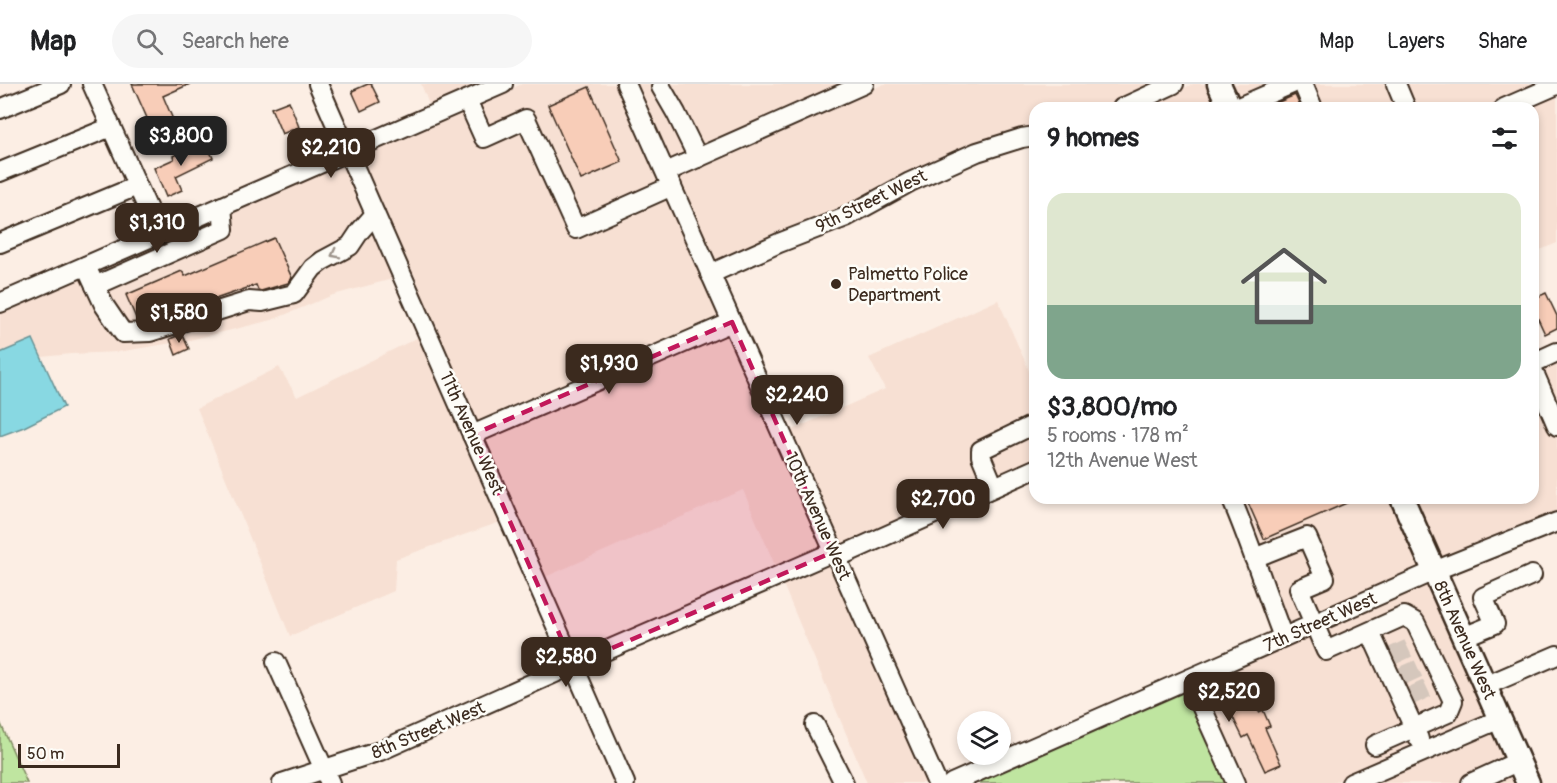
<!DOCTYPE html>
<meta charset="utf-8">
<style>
:root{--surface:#fff;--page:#f6f6f6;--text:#202124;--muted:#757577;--line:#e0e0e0;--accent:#3b2a1e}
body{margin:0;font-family:Pangolin,sans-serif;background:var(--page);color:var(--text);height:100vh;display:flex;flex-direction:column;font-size:22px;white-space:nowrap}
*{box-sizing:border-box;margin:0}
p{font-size:20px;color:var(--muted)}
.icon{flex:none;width:33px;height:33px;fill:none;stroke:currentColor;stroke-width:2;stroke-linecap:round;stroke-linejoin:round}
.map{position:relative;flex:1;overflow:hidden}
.side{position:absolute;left:1029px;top:18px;width:510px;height:402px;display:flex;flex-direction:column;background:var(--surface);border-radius:18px;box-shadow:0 3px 9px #0003}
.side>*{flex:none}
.fabs{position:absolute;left:957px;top:627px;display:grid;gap:12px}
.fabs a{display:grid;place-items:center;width:54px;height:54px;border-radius:50%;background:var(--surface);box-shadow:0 3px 9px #0003;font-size:30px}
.scale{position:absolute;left:18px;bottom:15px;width:102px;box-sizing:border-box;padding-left:6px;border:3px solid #3b2a1e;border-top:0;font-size:16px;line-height:21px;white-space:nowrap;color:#3b2a1e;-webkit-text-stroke:4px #fdfcf7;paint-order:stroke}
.price{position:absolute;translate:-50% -51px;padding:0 14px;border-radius:12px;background:var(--accent);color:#fff;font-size:20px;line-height:39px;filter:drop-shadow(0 2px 3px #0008)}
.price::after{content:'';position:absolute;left:50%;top:36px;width:18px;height:14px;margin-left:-9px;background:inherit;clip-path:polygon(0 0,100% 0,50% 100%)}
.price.selected{background:#222;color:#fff}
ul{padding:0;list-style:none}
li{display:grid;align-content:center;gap:12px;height:318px;padding:0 18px}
li span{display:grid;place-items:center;height:186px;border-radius:18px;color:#555}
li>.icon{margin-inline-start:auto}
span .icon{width:108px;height:108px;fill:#fffc;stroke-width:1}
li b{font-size:26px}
h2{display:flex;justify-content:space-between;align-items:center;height:72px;padding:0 18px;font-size:26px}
header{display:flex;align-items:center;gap:36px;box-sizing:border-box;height:84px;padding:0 30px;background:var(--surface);border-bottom:2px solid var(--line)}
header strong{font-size:28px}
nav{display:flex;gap:33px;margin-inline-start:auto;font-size:21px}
.search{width:420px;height:54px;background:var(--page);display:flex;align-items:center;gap:15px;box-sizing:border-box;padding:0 21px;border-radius:33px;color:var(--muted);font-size:22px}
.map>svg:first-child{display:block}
.built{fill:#f7e0d3}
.green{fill:#bfe5a0;stroke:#7d885f;stroke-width:1.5}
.water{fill:#88d8e2;stroke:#699294;stroke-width:1.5}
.building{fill:#f8cdb8;stroke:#3b2a1e;stroke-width:1.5}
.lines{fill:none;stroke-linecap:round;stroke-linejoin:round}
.minor-tunnel{stroke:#d5c7bc;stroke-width:18;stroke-dasharray:18 9;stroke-linecap:butt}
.minor-casing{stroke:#3b2a1e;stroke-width:22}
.major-casing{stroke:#3b2a1e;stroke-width:27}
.minor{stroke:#fdfcf7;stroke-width:18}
.major{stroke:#fdfcf7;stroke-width:22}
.oneway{stroke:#9c938a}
.marked{fill:#c2185b;fill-opacity:0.2;stroke:#c2185b;stroke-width:4.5;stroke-dasharray:12 8;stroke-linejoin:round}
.poi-dot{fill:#3b2a1e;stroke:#fdfcf7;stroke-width:2}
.labels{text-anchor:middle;stroke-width:5;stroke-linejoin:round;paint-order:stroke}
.street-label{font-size:18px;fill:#3b2a1e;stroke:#fdfcf7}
.poi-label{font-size:18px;fill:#3b2a1e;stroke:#fdfcf7;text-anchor:start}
</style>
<header>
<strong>Map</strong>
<div class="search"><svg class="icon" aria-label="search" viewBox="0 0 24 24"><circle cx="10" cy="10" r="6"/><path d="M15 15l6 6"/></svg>Search here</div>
<nav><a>Map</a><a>Layers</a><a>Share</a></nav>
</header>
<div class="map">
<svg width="1557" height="699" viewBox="0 0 1557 699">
<rect width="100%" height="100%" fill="#fceee4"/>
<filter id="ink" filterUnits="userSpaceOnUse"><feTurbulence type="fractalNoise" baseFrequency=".0167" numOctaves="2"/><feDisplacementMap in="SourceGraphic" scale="12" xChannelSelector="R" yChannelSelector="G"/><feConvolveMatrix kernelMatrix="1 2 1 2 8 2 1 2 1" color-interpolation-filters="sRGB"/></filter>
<g filter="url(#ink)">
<g class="built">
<polygon points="421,0 483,0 430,23"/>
<polygon points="522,0 618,0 722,234 476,340 445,271 414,190 410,191 357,72"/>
<polygon points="634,0 845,0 669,78"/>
<polygon points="884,0 1155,0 1103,24 1035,24 1035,44 714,180 676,92"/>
<polygon points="1193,0 1211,0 1222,24 1141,24"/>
<polygon points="1227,0 1388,0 1398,24 1237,24"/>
<polygon points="1403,0 1539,0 1484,24 1414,24"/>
<polygon points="1557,9 1557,159 1533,169 1533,24 1523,24"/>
<polygon points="345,78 396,194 333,211 272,236 190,256 118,268 71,270 42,273 32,255 0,269 0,228"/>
<polygon points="998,216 1035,300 1035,376 839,464 785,349 885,305 869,274"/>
<polygon points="728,248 824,463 776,484 743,406 543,494 482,355"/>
<polygon points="421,252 503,437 396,475 394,507 290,552 197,324 279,283 297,313"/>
<polygon points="1557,277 1557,430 1438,478 1410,414 1533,414 1533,287"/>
<polygon points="1239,414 1394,414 1425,483 1287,543"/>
<polygon points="830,478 929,699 867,699 782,498"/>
<polygon points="1431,498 1490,630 1332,699 1244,699 1199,599"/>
<polygon points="1496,645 1520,699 1371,699"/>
</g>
<g class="green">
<polygon points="1187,600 1230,699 972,699"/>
<polygon points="0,638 27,699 0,699"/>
</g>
<polygon class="water" points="33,255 64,323 24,343 0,352 0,269"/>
<g class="building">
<polygon points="132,0 190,0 163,12 177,45 151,56 142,36 147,34"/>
<polygon points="368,0 371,0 380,18 361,27 352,7"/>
<polygon points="589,3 622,78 581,96 548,21"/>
<polygon points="1295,11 1301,24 1265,24"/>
<polygon points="289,17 299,43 282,50 271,24"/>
<polygon points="205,57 213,74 176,92 182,106 166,113 154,84 174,75 173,72"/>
<polygon points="274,154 292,194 288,199 261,207 258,206 256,201 192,223 187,212 136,234 126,211 182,187 185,192"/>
<polygon points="1546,209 1557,232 1557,244 1545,250 1533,224 1533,215"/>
<polygon points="182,250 189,265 176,271 170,255"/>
<polygon points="1246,414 1358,414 1264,455"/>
<polygon points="1242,606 1250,624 1256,622 1259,628 1263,626 1270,642 1265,644 1281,680 1265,687 1248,651 1243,654 1224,615"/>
</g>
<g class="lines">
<g class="minor-tunnel">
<polyline points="1392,572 1411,563"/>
<polyline points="1402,592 1422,583"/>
<polyline points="1411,612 1430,603"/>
</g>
<defs>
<g id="minor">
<polyline points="92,0 159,150"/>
<polyline points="318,0 625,699"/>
<polyline points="626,0 937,699"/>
<polyline points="1303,0 1313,24"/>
<polyline points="1396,0 1406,24"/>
<polyline points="661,3 676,29 698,74"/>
<polyline points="467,16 484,54 526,35 576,145 672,102"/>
<polyline points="1122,24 1174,0"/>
<polyline points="1236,24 1292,0"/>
<polyline points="1504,24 1557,1"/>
<polyline points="0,25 61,0"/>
<polyline points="0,88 111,43"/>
<polyline points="666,88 864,0"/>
<polyline points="0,159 137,102"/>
<polyline points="86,182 104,221 123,249 150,248 249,217 262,218 294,210 313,184 322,177 350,162 360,147 375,130"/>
<polyline points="710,190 779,159 846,133 910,98 977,68 1022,54 1035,52"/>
<polyline points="95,202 224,145 222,122"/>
<polyline points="0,219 503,0"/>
<polyline points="1533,279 1557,268"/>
<polyline points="1533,286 1557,342"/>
<polyline points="472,351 732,238"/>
<polyline points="994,403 981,372 981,366 1035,340"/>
<path d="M1231 414C1251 460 1265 507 1283 553"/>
<polyline points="836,474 1035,385"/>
<polyline points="1254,474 1307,453 1325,494 1299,505 1326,567 1404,532 1415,538 1453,617 1448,629 1375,661"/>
<polyline points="1370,548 1419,655"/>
<polyline points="1463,553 1495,540 1483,513 1532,491"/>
<polyline points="276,578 330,699"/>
<polyline points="1189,595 1236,699"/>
<polyline points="1485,602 1557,571"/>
<polyline points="815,641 844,699"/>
<polyline points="282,699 380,667 573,581 833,468"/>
<polyline points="952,699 1434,487 1557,438"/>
<polyline points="1351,699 1500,635"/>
<polyline points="1471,699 1519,677"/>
</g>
<g id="major">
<polyline points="1219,0 1230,24"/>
<polyline points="1402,414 1528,699"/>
</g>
</defs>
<use href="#minor" class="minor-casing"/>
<use href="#major" class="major-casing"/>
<use href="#minor" class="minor"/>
<use href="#major" class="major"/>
</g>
<defs><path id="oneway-chevron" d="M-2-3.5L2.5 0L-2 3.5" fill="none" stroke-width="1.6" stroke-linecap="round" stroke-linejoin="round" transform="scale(1.5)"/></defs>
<use class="oneway" href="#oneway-chevron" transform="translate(335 170) rotate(153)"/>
</g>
<path class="marked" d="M732 238 833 468 573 581 472 351Z"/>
<circle class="poi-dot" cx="836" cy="200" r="6"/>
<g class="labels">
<g class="street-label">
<text transform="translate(871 117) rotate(-26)" y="6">9th Street West</text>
<text transform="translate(472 349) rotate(66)" y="6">11th Avenue West</text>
<text transform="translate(818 432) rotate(66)" y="6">10th Avenue West</text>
<text transform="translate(1320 538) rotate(-24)" y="6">7th Street West</text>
<text transform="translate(1465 556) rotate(66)" y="6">8th Avenue West</text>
<text transform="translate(428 646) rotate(-23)" y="6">8th Street West</text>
</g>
<g class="poi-label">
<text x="848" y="196">Palmetto Police<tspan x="848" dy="21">Department</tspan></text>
</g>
</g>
</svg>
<div class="fabs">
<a><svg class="icon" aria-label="layers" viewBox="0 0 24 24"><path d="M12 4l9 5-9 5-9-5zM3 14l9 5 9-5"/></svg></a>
</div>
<div class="scale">50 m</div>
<b class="price selected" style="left:181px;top:83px">$3,800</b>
<b class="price" style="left:331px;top:95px">$2,210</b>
<b class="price" style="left:157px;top:170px">$1,310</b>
<b class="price" style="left:179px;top:260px">$1,580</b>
<b class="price" style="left:609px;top:311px">$1,930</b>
<b class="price" style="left:797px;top:342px">$2,240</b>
<b class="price" style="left:943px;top:446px">$2,700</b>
<b class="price" style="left:566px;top:604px">$2,580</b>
<b class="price" style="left:1229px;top:639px">$2,520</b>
<section class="side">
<h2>9 homes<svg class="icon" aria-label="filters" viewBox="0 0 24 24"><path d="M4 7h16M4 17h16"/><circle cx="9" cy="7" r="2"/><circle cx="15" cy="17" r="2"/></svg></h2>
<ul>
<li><span style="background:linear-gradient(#dfe7d0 60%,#7fa58c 0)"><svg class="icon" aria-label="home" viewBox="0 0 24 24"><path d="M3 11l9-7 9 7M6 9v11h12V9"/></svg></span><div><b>$3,800/mo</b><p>5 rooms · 178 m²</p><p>12th Avenue West</p></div></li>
</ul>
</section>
</div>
